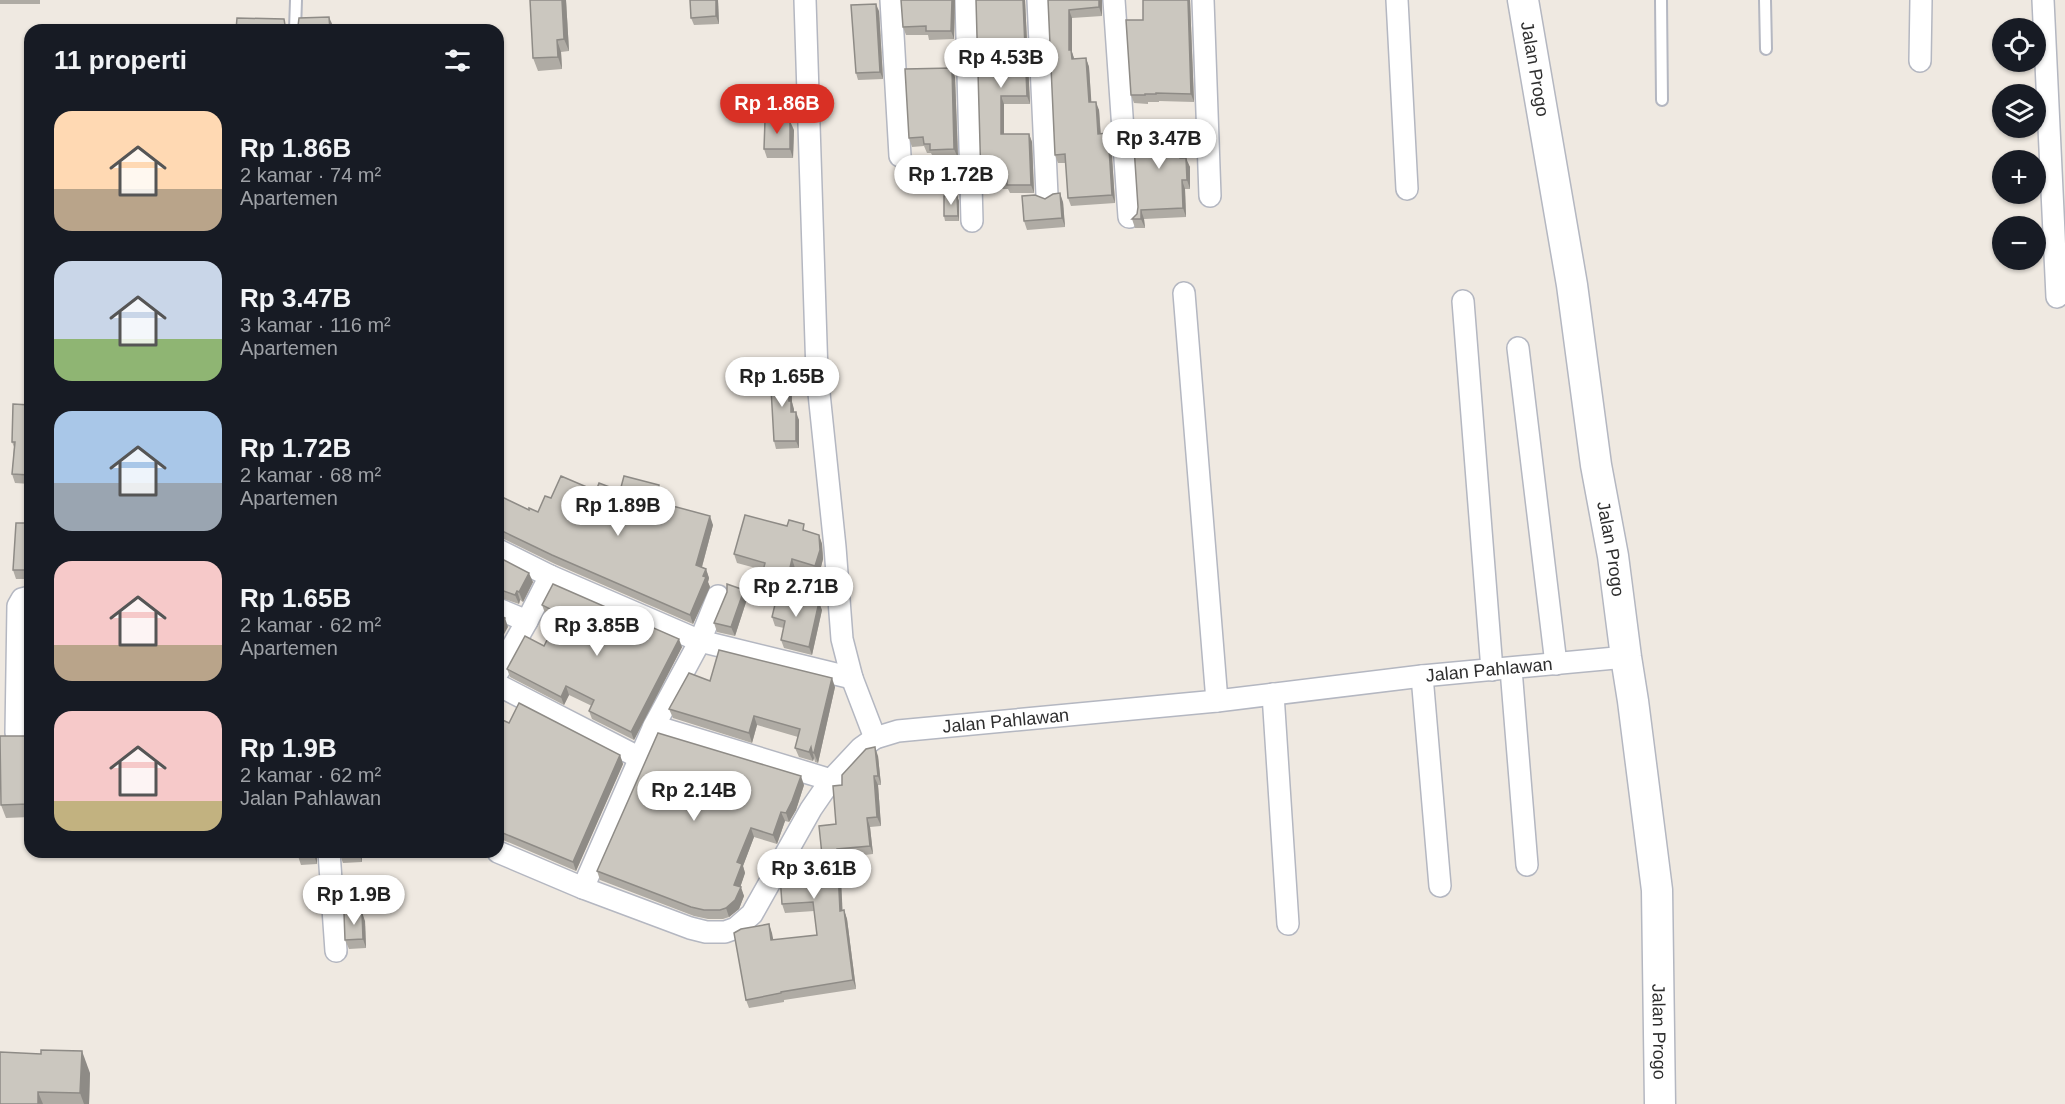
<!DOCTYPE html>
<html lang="id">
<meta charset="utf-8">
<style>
:root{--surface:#171b24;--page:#242831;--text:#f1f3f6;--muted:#9ea1a6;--accent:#d93025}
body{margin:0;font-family:Helvetica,sans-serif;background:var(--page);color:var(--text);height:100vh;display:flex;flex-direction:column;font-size:22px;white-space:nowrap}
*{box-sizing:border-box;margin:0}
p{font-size:20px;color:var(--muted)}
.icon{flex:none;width:33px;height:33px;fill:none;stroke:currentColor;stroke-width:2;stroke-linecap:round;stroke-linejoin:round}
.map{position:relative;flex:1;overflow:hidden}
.panel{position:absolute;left:24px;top:24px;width:480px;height:834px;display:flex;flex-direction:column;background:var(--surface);border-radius:18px;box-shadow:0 2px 4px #0004}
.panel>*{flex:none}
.tools{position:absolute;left:1992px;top:18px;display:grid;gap:12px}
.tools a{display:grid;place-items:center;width:54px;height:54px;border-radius:50%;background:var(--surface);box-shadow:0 2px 4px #0004;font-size:30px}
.price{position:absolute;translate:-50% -51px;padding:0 14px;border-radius:21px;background:#fff;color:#222;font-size:20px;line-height:39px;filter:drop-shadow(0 2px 3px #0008)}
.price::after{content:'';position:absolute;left:50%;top:36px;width:18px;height:14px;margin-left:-9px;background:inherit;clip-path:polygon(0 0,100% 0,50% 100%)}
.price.on{background:var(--accent);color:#fff}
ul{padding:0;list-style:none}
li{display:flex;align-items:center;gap:18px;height:150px;padding:0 30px}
li span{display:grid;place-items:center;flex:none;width:168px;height:120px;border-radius:18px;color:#555}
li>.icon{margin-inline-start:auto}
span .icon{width:72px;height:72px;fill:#fffc;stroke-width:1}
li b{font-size:26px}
h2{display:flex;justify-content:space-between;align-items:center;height:72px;padding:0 30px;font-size:26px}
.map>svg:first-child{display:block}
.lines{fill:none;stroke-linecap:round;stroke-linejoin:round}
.lane-casing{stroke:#b4b7c1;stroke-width:14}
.street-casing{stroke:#b4b7c1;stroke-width:24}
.secondary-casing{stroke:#b4b7c1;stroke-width:33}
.lane{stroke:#fff;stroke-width:10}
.street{stroke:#fff;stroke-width:21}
.secondary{stroke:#fff;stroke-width:30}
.wall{fill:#afaba4}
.shaded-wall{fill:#8e8b86}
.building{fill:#cbc7bf;stroke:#8e8b86;stroke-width:1.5}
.labels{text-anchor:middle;stroke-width:5;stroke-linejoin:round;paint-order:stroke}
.street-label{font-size:18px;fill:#2e2e2e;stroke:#fff}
</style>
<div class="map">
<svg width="2065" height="1104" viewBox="0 0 2065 1104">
<rect width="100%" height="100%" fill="#efe9e1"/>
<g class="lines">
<defs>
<g id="lane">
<polyline points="1661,0 1662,100"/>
<polyline points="1765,0 1766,49"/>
<polyline points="295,30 296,0"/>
</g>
<g id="street">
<polyline points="805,0 817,374 835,547 842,639 852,678 875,738"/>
<polyline points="891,0 900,156"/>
<polyline points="966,0 972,221"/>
<polyline points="1038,0 1047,195"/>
<polyline points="1114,0 1129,217"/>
<polyline points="1203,0 1210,196"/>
<polyline points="1397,0 1407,189"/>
<polyline points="2043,0 2057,297"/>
<polyline points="1920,61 1921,0"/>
<polyline points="1184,293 1217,701"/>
<polyline points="1463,301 1492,670"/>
<polyline points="1518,348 1556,664"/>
<polyline points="498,550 550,576 527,621 498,672"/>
<polyline points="550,576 700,641 852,678"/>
<polyline points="498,609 527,621"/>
<polyline points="1511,669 1527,865"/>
<polyline points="1422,676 1440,886"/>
<polyline points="498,685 640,758"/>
<polyline points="1273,694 1288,924"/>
<polyline points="654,726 831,780"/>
<polyline points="16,733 18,606 22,599 30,597"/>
<polyline points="329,852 336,951"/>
<path id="s1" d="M498 852 583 888 690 928 706 932H725L736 928 752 914 811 809 831 780 861 748 875 738 898 731 1217 701 1422 676 1626 657"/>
<polyline points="583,888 654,726 700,641 718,596"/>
</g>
<g id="secondary">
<path id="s2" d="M1523 0 1572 285 1596 465 1613 556 1626 657 1633 701 1657 890 1660 1104"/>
</g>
</defs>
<use href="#lane" class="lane-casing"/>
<use href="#street" class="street-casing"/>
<use href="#secondary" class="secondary-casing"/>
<use href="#lane" class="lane"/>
<use href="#street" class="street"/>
<use href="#secondary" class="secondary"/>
</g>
<g class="wall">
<rect x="0" y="0" width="40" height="4"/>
<polygon points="566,0 569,51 561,52 562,69 538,71 533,58"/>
<polygon points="718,0 719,24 694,25 691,18"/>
<polygon points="901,0 955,0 954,39 929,40 928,35 906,35 903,27"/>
<polygon points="976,0 1025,0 1030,104 1004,104 1004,134 1029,134 1032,142 1034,193 1010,193 1008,189 984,189 981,180"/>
<polygon points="1048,0 1102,0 1102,16 1072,18 1072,52 1074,59 1086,58 1089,67 1091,102 1099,110 1101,134 1111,141 1115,203 1071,206 1068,198 1066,163 1058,163 1055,155"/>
<polygon points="1143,0 1190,0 1194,102 1159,101 1159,102 1148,102 1148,104 1134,103 1131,95 1143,20"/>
<polygon points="879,11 883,79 858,80 856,73"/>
<polygon points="955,77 958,158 934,159 931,153 927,153 924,146 912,147 909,138"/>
<polygon points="794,130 793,158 767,158 764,149"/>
<polygon points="1182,139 1183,158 1190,167 1190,189 1185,189 1186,217 1144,219 1145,228 1135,228 1132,219 1137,214"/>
<polygon points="957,196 959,201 959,221 945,221 944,216"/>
<polygon points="1045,199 1063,202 1065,227 1027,230 1024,221"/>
<polygon points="788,370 791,378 792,402 794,412 799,420 799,448 776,449 774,441"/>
<polygon points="30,405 30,484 15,483 12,474 14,447 12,442"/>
<polygon points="659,485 662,494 660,503 713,525 702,567 706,569 709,578 708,582 710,587 693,624 555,564 504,539 498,537 498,495 529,510 538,512 551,498 596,491 620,491"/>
<polygon points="30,523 30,579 16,579 13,570"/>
<polygon points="807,532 819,535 822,544 823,559 819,575 795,568 789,594 764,588 761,579 763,570 737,563 734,554"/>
<polygon points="498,557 533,582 523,602 520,600 519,604 498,597"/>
<polygon points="747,599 735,636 717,632 714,623"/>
<polygon points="542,605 682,647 634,740 592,719 589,711 592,706 569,695 564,705 510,677 507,669 544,646 557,619 545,613"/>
<polygon points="822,610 812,655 784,648 781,640 784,628 775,626 772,617"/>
<polygon points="710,681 835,687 818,763 815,762 814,758 813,761 799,757 795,748 798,737 757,725 752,743 673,718 669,709"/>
<polygon points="498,718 509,723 620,755 623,764 576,871 503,840 498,840"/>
<polygon points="30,749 30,817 6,818 1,805"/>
<polygon points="878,756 881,785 878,785 881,826 870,827 873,854 840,858 842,910 844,910 847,919 856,989 784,1000 784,1002 749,1008 746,1000 769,924 773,940 817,935 814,911 785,913 782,904 789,872 822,855 836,824 842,785"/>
<polygon points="804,785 796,810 789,822 785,821 777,844 754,837 743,866 745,873 740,887 744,896 739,909 729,917 723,919 708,919 694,916 600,880 597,871"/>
<polygon points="317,852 317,864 301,865 298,856"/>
<polygon points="339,852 362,852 362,862 343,863"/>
<polygon points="365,921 366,948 349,949 345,940"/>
<polygon points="90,1073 89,1104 0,1104"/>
</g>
<g class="shaded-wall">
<polygon points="562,0 566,0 569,51 564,39"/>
<polygon points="716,0 718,0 719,24 716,16"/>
<polygon points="952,0 955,0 954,39 951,31"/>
<polygon points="1023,0 1025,0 1030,104 1027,96"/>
<polygon points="1099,0 1102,0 1102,16 1099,7"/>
<polygon points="1188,0 1190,0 1194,102 1191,94"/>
<polygon points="876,4 879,11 883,79 880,72"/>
<polygon points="1069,10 1072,18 1072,52 1074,58 1075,68 1069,50"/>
<polygon points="329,17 333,26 333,30 330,30"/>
<polygon points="557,40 561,52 562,69 558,57"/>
<polygon points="1086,58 1089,67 1092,111 1089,102"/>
<polygon points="952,68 955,77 958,158 954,149"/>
<polygon points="1001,96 1004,104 1004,143 1001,134"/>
<polygon points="1096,102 1099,110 1101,142 1098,134"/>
<polygon points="790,121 794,130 793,158 790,149"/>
<polygon points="1179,130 1182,139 1183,167 1180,158"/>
<polygon points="1108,133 1111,141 1115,203 1112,195"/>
<polygon points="1029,134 1032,142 1034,193 1031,185"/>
<polygon points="1186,158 1190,167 1190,189 1187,180"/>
<polygon points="1182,180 1185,189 1186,217 1183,208"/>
<polygon points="1060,193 1063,202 1065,227 1062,218"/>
<polygon points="957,196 959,201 959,221 958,216"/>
<polygon points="1141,210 1144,219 1145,228 1141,219"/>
<polygon points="788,370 791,378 792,402 794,409 794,420 789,401"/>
<polygon points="796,412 799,420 799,448 796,441"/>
<polygon points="659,485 662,494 658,510 654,501"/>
<polygon points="710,516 713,525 700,574 696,565"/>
<polygon points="819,535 822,544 823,559 819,575 815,566"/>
<polygon points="792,559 795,568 789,594 786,585"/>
<polygon points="706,569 709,578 708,582 710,587 693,624 690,615"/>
<polygon points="529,573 533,582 523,602 519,592"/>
<polygon points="744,590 747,599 735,636 731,627"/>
<polygon points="517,591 520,600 519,604 515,595"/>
<polygon points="819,602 822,610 812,655 809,647"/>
<polygon points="505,618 508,627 498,645 498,630"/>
<polygon points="679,639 682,647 634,740 631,732"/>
<polygon points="832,678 835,687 818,763 814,753"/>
<polygon points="566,686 569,695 564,705 561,697"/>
<polygon points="754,716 757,725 752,743 749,733"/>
<polygon points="25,736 30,749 30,810 28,804"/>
<polygon points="811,747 814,758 813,761 809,752"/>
<polygon points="875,747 878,756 881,785 878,776"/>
<polygon points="620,755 623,764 576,871 573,862"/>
<polygon points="801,776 804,785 796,810 789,822 786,813"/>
<polygon points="874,776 878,785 881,826 877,817"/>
<polygon points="781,812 785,821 777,844 773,835"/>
<polygon points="867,818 870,827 873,854 870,846"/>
<polygon points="751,828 754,837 743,866 745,873 738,894 734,885 737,862"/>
<polygon points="837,849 840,858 843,920 840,911"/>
<polygon points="314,852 317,852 317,864 314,855"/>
<polygon points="359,852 362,852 362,862 359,853"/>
<polygon points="741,887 744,896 739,909 729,917 726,908"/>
<polygon points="844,910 847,919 856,989 853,980"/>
<polygon points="362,912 365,921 366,948 363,939"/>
<polygon points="769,924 772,933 775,949 771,940"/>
<polygon points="82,1051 90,1073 89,1104 84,1104 80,1093"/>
<polygon points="38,1092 43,1104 38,1104"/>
</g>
<g class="building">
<polygon points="530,0 562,0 564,39 557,40 558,57 533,58"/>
<polygon points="690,0 716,0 716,16 691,18"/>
<polygon points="901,0 952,0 951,31 926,31 926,26 903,27"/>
<polygon points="976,0 1023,0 1027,96 1001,96 1001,134 1029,134 1031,185 1007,185 1007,180 981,180"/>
<polygon points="1048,0 1099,0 1099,7 1069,10 1069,50 1071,50 1072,59 1086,58 1089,102 1096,102 1098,134 1108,133 1112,195 1068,198 1065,154 1055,155"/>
<polygon points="1143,0 1188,0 1191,94 1156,93 1156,94 1145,94 1145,95 1131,95 1126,20 1143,20"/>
<polygon points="876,4 880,72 856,73 851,5"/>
<polygon points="329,17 330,30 236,30 237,18 284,19 285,25 292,29 298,26 299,18"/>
<polygon points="952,68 954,149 930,150 930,144 924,144 923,137 909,138 905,69"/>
<polygon points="765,120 790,121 790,149 764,149"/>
<polygon points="1179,130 1180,158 1186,158 1187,180 1182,180 1183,208 1141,210 1141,219 1132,219 1137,214 1138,207 1133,132"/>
<polygon points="1060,193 1062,218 1024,221 1022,196 1035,195 1045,199 1053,194"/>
<polygon points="944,196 957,196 958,216 944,216"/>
<polygon points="788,370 789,401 791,401 791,412 796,412 796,441 774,441 770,371"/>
<polygon points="13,404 30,405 30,475 12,474 15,442 12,442"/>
<polygon points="561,476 596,491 599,483 620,491 624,476 659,485 654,501 710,516 696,565 706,569 703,576 706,577 690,615 552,555 498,529 498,495 529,510 529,508 538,512 545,496 551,498"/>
<polygon points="745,515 787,526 789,520 804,524 803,530 819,535 820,550 815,566 792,559 786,585 761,579 765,563 734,554"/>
<polygon points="16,523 30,523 30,570 13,570"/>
<polygon points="498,557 529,573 519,592 517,591 515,595 498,589"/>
<polygon points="553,584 679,639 631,732 589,711 594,700 566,686 561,697 507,669 525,636 544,646 560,614 542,605"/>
<polygon points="727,584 744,590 731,627 714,623 727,592"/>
<polygon points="778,592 819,602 809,647 781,640 785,621 772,617"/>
<polygon points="498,614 505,618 498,630"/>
<polygon points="719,650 832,678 814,753 812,752 811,747 809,752 795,748 800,729 754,716 749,733 669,709 689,673 710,681"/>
<polygon points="519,703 620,755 573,862 498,831 498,718 509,723"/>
<polygon points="658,733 801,776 792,801 786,813 781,812 773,835 751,828 737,862 742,864 734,885 741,887 735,900 726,908 720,910 704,910 691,907 597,871"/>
<polygon points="0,736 25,736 28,804 1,805"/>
<polygon points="875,747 878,776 874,776 877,817 867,818 870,846 837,849 840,911 844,910 853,980 781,992 781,993 746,1000 734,933 741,929 769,924 771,940 817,935 813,902 782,904 780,876 782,873 789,872 789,860 791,856 822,855 819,826 836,824 833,786 842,785 842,775 866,749"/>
<polygon points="297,852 314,852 314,855 298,856"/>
<polygon points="339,852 359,852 359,853 339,854"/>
<polygon points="362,912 363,939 345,940 344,913"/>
<polygon points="41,1050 82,1051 80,1093 38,1092 38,1104 0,1104 0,1052 41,1054"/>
</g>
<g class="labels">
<g class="street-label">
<text dy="6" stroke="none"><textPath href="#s2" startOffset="70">Jalan Progo</textPath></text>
<text dy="6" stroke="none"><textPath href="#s2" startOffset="556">Jalan Progo</textPath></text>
<text dy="6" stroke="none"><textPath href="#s1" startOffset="1110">Jalan Pahlawan</textPath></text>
<text dy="6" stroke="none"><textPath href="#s1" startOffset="624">Jalan Pahlawan</textPath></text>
<text dy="6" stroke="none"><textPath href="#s2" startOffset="1042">Jalan Progo</textPath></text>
</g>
</g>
</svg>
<div class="tools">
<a><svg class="icon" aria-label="locate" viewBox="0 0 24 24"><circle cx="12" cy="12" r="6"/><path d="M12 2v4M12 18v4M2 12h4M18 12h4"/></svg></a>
<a><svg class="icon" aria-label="layers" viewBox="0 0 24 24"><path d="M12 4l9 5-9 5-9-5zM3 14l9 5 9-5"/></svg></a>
<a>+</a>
<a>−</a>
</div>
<b class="price" style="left:1001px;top:89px">Rp 4.53B</b>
<b class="price on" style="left:777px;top:135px">Rp 1.86B</b>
<b class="price" style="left:1159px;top:170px">Rp 3.47B</b>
<b class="price" style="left:951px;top:206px">Rp 1.72B</b>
<b class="price" style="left:782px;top:408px">Rp 1.65B</b>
<b class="price" style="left:618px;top:537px">Rp 1.89B</b>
<b class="price" style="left:796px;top:618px">Rp 2.71B</b>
<b class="price" style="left:597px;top:657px">Rp 3.85B</b>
<b class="price" style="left:694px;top:822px">Rp 2.14B</b>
<b class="price" style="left:814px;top:900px">Rp 3.61B</b>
<b class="price" style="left:354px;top:926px">Rp 1.9B</b>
<section class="panel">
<h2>11 properti<svg class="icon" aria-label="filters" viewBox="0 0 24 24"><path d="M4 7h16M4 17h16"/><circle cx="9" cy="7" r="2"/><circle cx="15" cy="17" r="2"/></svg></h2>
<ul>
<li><span style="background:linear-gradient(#ffd9b3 65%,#b9a48a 0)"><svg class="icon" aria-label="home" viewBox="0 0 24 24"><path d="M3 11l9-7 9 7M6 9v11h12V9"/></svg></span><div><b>Rp 1.86B</b><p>2 kamar · 74 m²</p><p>Apartemen</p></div></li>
<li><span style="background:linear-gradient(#c9d6e8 65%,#8fb573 0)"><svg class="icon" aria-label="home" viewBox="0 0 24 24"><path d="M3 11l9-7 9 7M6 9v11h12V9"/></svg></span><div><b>Rp 3.47B</b><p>3 kamar · 116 m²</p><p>Apartemen</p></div></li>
<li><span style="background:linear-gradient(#a9c7e8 60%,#9aa5b1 0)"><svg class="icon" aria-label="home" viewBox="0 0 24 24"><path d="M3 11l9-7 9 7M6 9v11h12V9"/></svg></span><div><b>Rp 1.72B</b><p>2 kamar · 68 m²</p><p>Apartemen</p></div></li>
<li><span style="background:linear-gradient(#f6c9c9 70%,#b9a48a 0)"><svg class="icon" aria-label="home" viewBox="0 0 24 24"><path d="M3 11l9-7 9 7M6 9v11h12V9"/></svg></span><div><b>Rp 1.65B</b><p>2 kamar · 62 m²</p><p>Apartemen</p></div></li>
<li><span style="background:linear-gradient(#f6c9c9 75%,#c2b280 0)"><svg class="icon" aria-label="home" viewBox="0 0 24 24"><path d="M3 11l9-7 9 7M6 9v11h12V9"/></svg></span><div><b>Rp 1.9B</b><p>2 kamar · 62 m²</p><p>Jalan Pahlawan</p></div></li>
</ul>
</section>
</div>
